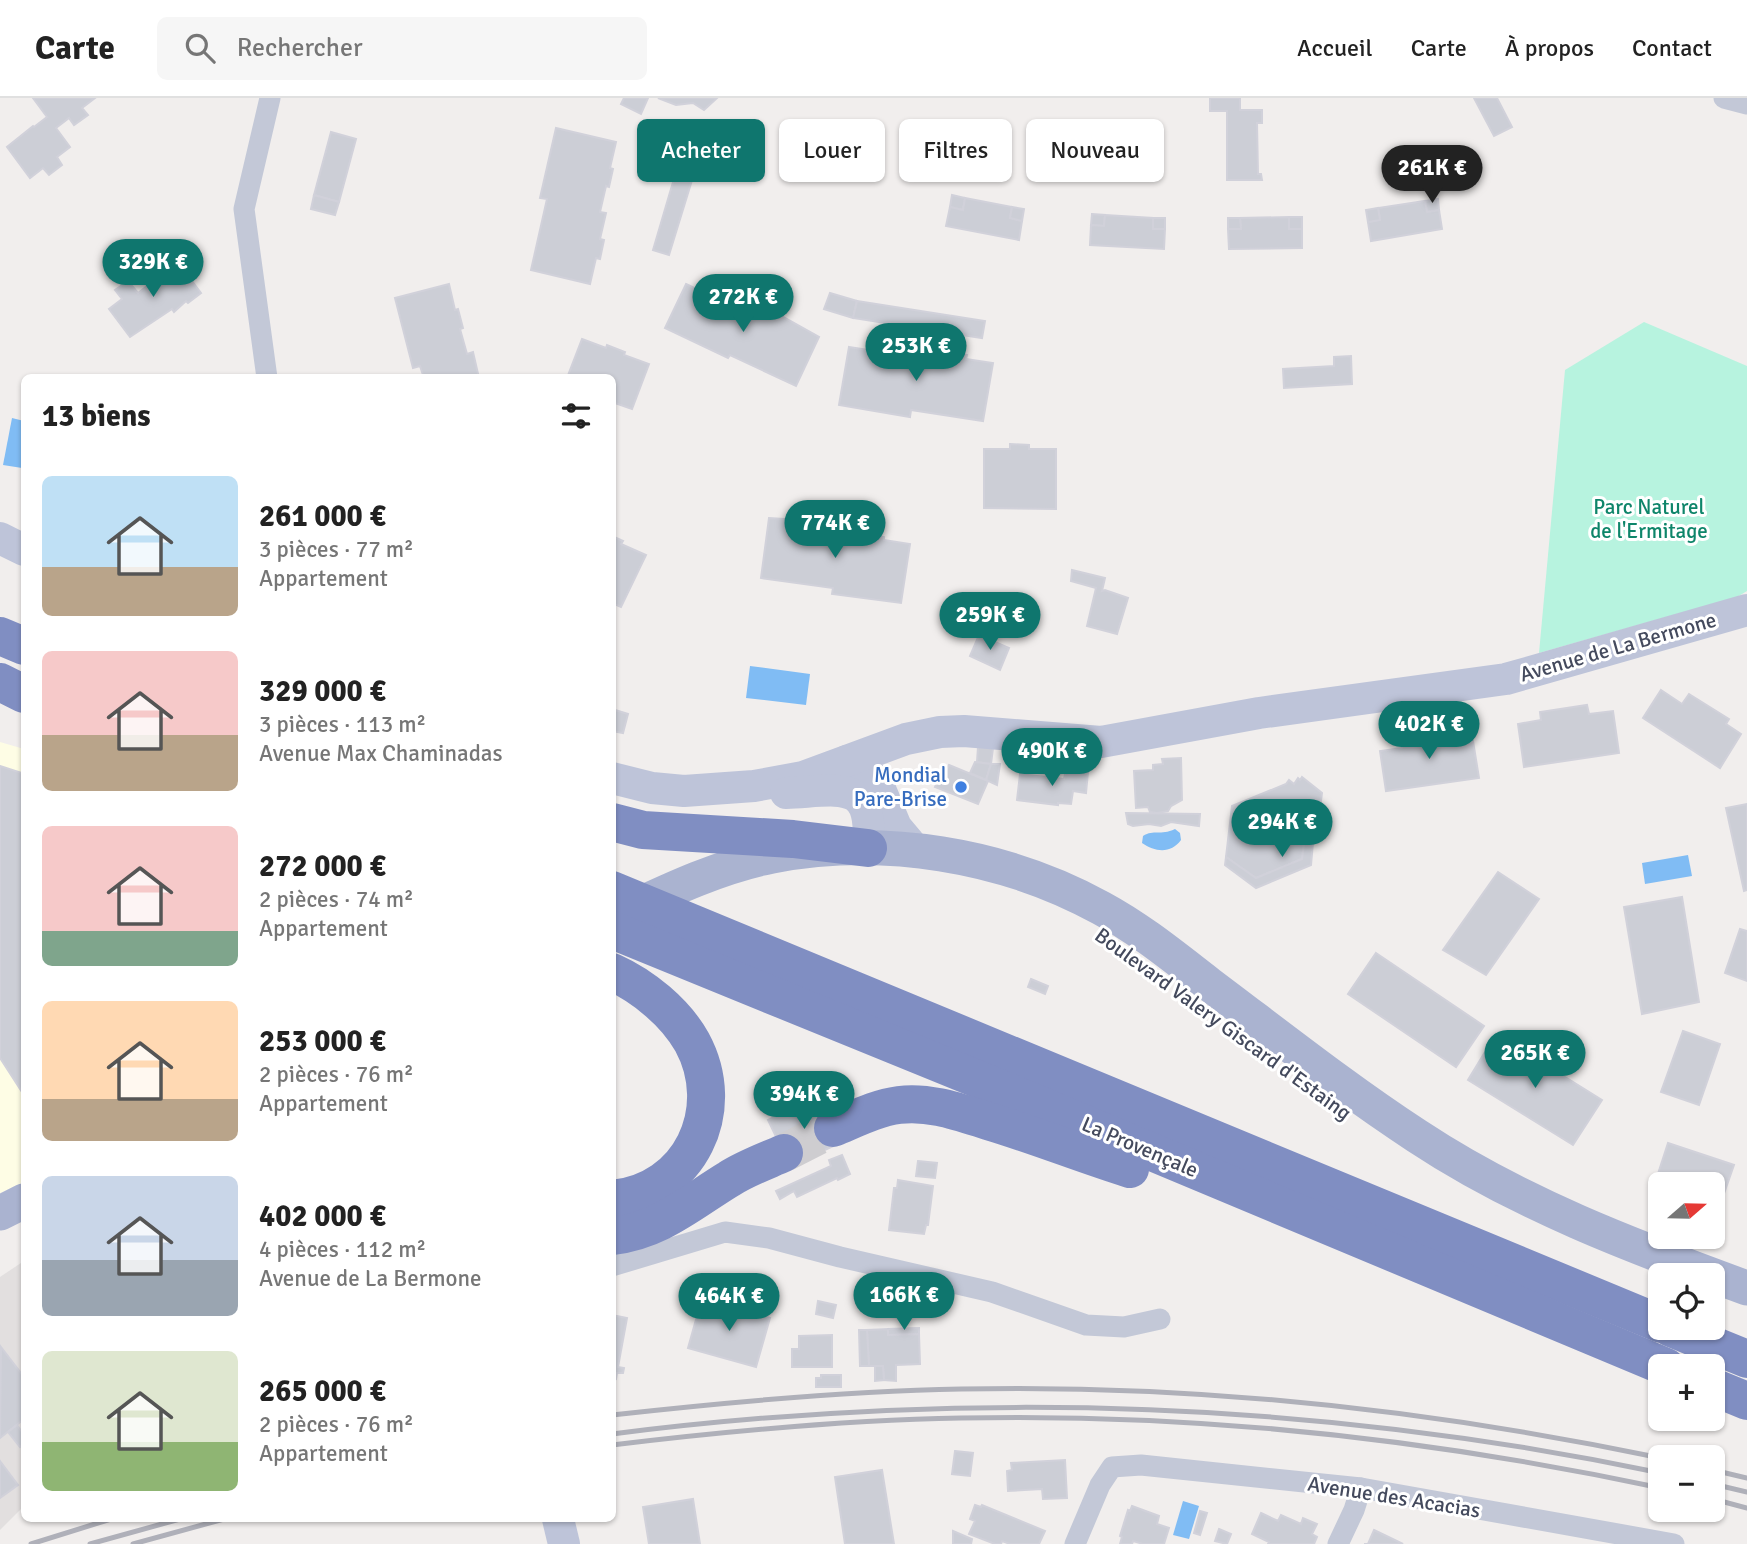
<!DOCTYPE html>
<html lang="fr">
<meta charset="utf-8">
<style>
:root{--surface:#fff;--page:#f6f6f6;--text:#222;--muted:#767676;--line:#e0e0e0;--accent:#0f766e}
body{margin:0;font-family:Signika,sans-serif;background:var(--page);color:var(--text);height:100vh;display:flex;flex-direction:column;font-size:26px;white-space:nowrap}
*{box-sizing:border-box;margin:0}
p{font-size:23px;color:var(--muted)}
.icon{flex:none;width:38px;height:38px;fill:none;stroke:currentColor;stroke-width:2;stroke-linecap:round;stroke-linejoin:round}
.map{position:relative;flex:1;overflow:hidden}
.panel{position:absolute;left:21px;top:276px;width:595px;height:1148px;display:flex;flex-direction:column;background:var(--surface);border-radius:10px;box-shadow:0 2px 5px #0004}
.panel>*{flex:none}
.hud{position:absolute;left:637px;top:21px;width:665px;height:63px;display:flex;gap:14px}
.needle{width:46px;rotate:70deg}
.buttons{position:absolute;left:1648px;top:1074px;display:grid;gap:14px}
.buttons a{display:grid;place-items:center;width:77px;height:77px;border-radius:10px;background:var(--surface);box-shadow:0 2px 5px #0004;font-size:35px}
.price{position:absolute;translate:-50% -60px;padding:0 16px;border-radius:24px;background:var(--accent);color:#fff;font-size:23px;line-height:46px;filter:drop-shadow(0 2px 4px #0008)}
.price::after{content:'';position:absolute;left:50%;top:42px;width:21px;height:16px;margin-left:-10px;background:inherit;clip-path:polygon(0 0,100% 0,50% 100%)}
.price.active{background:#222;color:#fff}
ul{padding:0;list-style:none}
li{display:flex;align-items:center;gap:21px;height:175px;padding:0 21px}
li span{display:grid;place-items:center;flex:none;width:196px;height:140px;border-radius:10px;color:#555}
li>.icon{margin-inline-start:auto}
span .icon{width:84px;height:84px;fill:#fffc;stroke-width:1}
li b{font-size:30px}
h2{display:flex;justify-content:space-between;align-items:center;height:84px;padding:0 21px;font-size:30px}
.chip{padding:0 24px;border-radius:10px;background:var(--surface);box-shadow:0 2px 5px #0004;font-size:24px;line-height:63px}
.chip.active{background:var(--accent);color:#fff}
header{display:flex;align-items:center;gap:42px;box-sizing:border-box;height:98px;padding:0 35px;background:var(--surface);border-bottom:2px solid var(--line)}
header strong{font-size:33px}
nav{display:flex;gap:38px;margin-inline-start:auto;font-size:24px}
.search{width:490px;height:63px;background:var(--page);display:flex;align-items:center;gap:18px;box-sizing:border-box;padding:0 24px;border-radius:10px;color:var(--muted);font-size:26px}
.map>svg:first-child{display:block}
.commercial{fill:#fefde5}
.education{fill:#e2dfdf}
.green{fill:#b7f3df}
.water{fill:#80bcf4}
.building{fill:#ccced6;stroke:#d1d1da;stroke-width:2}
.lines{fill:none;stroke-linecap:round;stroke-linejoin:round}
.highway-tunnel{stroke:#cecdd0;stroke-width:38;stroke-dasharray:38 19;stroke-linecap:butt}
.street{stroke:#c3c8d7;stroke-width:21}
.secondary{stroke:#bec4d9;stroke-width:32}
.primary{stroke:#aab3d0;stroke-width:35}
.highway{stroke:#808ec2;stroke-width:38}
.rail{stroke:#afb0b9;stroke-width:5}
.shop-dot{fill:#3f7fe0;stroke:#fff;stroke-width:2.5}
.labels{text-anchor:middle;stroke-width:6;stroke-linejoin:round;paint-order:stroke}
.park-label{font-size:21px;fill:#0e856a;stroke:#fff}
.street-label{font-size:21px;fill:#444a5d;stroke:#fff}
.shop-label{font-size:21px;fill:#366cbe;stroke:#fff;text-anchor:end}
</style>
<header>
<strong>Carte</strong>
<div class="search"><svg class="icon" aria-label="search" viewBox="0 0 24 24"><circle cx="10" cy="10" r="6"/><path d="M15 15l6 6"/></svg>Rechercher</div>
<nav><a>Accueil</a><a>Carte</a><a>À propos</a><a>Contact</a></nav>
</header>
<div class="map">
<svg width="1747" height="1446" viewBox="0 0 1747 1446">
<rect width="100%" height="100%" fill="#f1eeed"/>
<polygon class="commercial" points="0,644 24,651 24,1084 0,1095"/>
<polygon class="education" points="24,1163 24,1408 0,1432 0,1179"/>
<polygon class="green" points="1644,224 1747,268 1747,493 1737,499 1539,555 1565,272"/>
<g class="water">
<polygon points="12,320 24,323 24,356 22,370 3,367"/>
<polygon points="750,568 810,576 806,607 746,600"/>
<path d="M1175 731 1180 735 1181 742C1171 756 1155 754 1142 745L1143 738C1154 731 1160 738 1175 731Z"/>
<polygon points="1688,757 1692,778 1645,786 1642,765"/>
<polygon points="1183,1403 1199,1408 1189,1441 1173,1437"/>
</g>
<g class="building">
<polygon points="33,0 95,0 82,10 88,17 74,27 69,20 56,30 70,49 57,59 62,67 49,77 43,70 30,80 7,49 33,28 34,29 47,19"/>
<polygon points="624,0 648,0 641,16 621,6"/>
<polygon points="658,0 717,0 704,12 693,5 676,7"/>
<polygon points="1210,0 1240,0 1240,12 1262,12 1262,25 1257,25 1258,76 1261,76 1262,82 1227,82 1227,13 1210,13"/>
<polygon points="1474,0 1497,0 1512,29 1494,38"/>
<polygon points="556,30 616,44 610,70 613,71 609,89 606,88 600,114 606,115 600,141 604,142 600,161 596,160 590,186 531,172 547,101 540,100"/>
<polygon points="331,34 356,41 339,104 314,97"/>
<polygon points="683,50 700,56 669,157 653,152"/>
<polygon points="314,97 339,104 335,117 311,111"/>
<polygon points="952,97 965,100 963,112 950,109"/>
<polygon points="965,100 1012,109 1010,120 1022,123 1019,142 946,128 950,109 963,112"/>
<polygon points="1438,101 1439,112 1427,114 1425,103"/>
<polygon points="1425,103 1427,114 1439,112 1442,131 1371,143 1368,124 1380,122 1378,110"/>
<polygon points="1012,109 1024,111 1022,123 1010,120"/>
<polygon points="1378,110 1380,122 1368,124 1366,112"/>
<polygon points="1092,116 1105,117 1104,128 1091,127"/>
<polygon points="1105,117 1153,120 1153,131 1165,131 1164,151 1090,147 1091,127 1104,128"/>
<rect x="1289" y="119" width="13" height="12"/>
<polygon points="1289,119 1289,131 1302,131 1302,150 1229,151 1228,131 1241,131 1240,120"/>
<rect x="1153" y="120" width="12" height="11"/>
<polygon points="1228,120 1240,120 1241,131 1228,131"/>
<polygon points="157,166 166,178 180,167 201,195 188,205 186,203 174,214 172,211 130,239 109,211 122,201 115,192 128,183 138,195 151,185 144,176"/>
<polygon points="449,186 455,212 458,211 463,230 460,231 467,256 473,254 479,280 424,280 420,268 413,270 395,200"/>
<polygon points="686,186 709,197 711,193 750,215 753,209 777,220 778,216 819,239 796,288 730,257 728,260 665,230"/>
<polygon points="830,195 857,203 853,220 824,211"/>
<polygon points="857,203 985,223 982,240 853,220"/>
<polygon points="582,241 606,250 607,247 625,254 624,257 649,266 632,311 612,304 612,280 567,280"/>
<polygon points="849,249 875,253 875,249 895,252 895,256 920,260 922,253 947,258 948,253 967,257 966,261 993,265 983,323 911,312 910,319 839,307"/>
<polygon points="1351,258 1352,286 1284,290 1283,271 1334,268 1334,259"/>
<polygon points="1010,346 1029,347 1029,351 1056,351 1056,411 984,410 984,351 1010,351"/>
<polygon points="769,420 815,423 814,426 840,430 839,436 864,440 865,436 884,439 884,442 910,446 901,505 832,496 833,490 761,480"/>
<polygon points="612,438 623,443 621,446 646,457 621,509 612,505"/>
<polygon points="1072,472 1105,480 1102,493 1105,492 1128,500 1117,536 1087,528 1096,490 1071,483"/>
<polygon points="979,537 1009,550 1000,572 970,558"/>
<polygon points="1661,592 1682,606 1689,596 1729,621 1726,626 1741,636 1720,670 1643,620"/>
<polygon points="1587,607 1589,616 1613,613 1619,655 1524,669 1518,626 1541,622 1540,614"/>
<polygon points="612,611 628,616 623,635 612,633"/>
<polygon points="1453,631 1455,646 1473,643 1479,680 1386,693 1380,653 1402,650 1400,639"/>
<polygon points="978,649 993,650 991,666 977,664"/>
<polygon points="1181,660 1182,702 1171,708 1168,713 1157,715 1150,714 1148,709 1136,710 1134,673 1153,672 1153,667 1163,666 1162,661"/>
<polygon points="975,664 991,666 986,682 970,675"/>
<polygon points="991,666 1000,666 997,687 986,682"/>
<polygon points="949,667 988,683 978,706 935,689 939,680 942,682"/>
<polygon points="0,668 22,675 24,679 24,997 0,960"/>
<polygon points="1066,671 1088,674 1086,695 1073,693 1071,706 1058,705 1058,707 1017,702 1020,676 1064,681"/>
<polygon points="1302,679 1322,695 1320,711 1308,717 1302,761 1256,780 1226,759 1232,708 1286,686 1289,682 1294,686 1298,680 1300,682"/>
<polygon points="1747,706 1747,792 1744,793 1726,710"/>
<polygon points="1320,711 1319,720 1315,722 1311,767 1256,790 1225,767 1226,759 1256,780 1302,761 1308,717"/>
<polygon points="1126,715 1200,716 1199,728 1171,724 1161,728 1149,726 1133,728 1128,726"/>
<polygon points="1498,774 1539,801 1486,877 1443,852"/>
<polygon points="1682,799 1699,904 1642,916 1624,809"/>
<polygon points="1740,831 1747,833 1747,883 1725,875"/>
<polygon points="1376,855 1484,928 1456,969 1348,896"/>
<polygon points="1031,881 1048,888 1045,896 1028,889"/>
<polygon points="1683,933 1720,946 1699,1007 1661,994"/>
<polygon points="1496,936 1602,1002 1573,1047 1468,982"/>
<polygon points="818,998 840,1045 790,1068 768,1022"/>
<polygon points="1668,1045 1734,1067 1720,1107 1713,1105 1713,1087 1655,1085"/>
<polygon points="842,1057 850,1076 838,1082 837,1080 797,1099 794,1093 780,1101 776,1093 831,1068 829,1062"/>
<polygon points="918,1063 937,1065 935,1080 916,1078"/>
<polygon points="898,1082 933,1088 928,1127 926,1127 924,1136 889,1132 894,1090 897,1090"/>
<polygon points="702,1200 770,1220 756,1269 688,1250"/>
<polygon points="818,1203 836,1207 833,1220 816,1216"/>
<polygon points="612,1217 627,1220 618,1269 624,1270 623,1275 617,1275 616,1281 612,1280"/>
<polygon points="919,1230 919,1236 888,1237 888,1231"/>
<polygon points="888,1231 888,1237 919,1236 920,1266 896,1267 896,1283 884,1282 883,1268 869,1268 867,1232"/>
<polygon points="859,1232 867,1232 869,1268 860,1268"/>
<polygon points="832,1237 832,1269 792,1269 792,1251 799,1251 799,1238"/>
<polygon points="1,1249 24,1279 24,1321 0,1340"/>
<polygon points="875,1268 883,1268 884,1282 875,1283"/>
<polygon points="821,1277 841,1277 841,1289 816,1289 816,1280 821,1280"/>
<polygon points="17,1327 24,1337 24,1346 20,1349 8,1334"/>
<polygon points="955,1353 973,1355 970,1378 952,1376"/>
<polygon points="1065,1362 1067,1400 1043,1401 1042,1391 1008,1393 1007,1373 1012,1372 1011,1365"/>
<polygon points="0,1363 18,1387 0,1400"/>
<polygon points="882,1372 894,1446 845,1446 835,1379"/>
<polygon points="693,1401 700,1446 649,1446 643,1409"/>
<polygon points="975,1407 981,1409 982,1407 1045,1433 1039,1446 1010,1446 1002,1443 1001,1446 995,1446 969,1436 975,1423 970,1421"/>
<polygon points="1132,1408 1159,1418 1157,1426 1169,1430 1164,1446 1143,1446 1133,1443 1132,1446 1120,1446 1122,1439 1120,1438 1128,1412 1130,1413"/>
<polygon points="1200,1413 1207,1415 1200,1437 1194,1435"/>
<polygon points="1261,1415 1278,1423 1281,1417 1301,1426 1303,1420 1317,1426 1312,1436 1317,1439 1314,1446 1268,1446 1269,1444 1252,1436"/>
<polygon points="1219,1431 1231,1436 1227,1446 1215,1443"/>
<polygon points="1374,1432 1403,1446 1364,1446 1368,1446"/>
<polygon points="953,1433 972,1441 971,1446 953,1446"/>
</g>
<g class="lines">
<polyline class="highway-tunnel" points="784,1055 833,1030"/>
<g class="street">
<polyline points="1724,0 1747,6"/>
<polyline points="267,280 244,111 270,0"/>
<polyline points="612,1168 725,1134 769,1140 840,1159 992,1194 1086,1227 1124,1229 1160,1221"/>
<polyline points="1075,1446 1100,1387 1112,1369 1141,1367 1361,1390 1674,1446"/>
<polyline points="1338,1446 1354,1412 1361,1390"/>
</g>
<g class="secondary">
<polyline points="0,440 24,452"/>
<polyline points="847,663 865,672 877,684 896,729 917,754"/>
<polyline points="612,680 652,690 684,693 754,688 803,679 906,641 940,634 964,633 1101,644 1259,615 1506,581 1747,512"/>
<path d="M786 695C839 693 874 679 868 750"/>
<polyline points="558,1421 564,1446"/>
</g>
<g class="primary">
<path d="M625 813C672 791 721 768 772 758 882 737 1003 756 1101 810 1140 831 1174 859 1209 886 1277 937 1345 991 1417 1038 1518 1105 1634 1149 1747 1190"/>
<polyline points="0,1115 24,1103"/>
</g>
<g class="highway">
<polyline points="0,538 24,548"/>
<polyline points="0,584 24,596"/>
<polyline points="612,724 643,732 793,741 868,750"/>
<polyline points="612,792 1661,1226"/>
<polyline points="612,832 980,982 1666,1269"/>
<path d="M612 874C643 888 675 914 692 944 729 1012 690 1094 612 1101"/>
<path d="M833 1030C855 1021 876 1010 899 1007 929 1003 959 1014 988 1023 1035 1037 1082 1056 1130 1071"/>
<path d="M612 1138C659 1133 691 1104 729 1081 746 1070 766 1063 784 1055"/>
<polyline points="1671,1230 1747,1261"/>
<polyline points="1713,1289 1747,1303"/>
</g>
<g class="rail">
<path d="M612 1317C728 1304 845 1293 961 1291 1196 1286 1431 1312 1661 1360"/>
<path d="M612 1336C965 1291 1313 1302 1661 1375"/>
<path d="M612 1347C728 1333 844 1322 961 1320 1196 1315 1431 1341 1661 1390"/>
<polyline points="1713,1372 1747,1380"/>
<polyline points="1713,1386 1747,1394"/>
<polyline points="1713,1401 1747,1410"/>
<polyline points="31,1446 111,1421"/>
<polyline points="90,1446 180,1421"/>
<polyline points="133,1446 224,1421"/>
</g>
</g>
<circle class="shop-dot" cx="961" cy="689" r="7"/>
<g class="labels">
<g class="park-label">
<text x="1649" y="416">Parc Naturel<tspan x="1649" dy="24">de l'Ermitage</tspan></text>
</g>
<g class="street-label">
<text transform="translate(1618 549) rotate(-16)" y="7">Avenue de La Bermone</text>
<text transform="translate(1223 926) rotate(36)" y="7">Boulevard Valery Giscard d'Estaing</text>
<text transform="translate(1140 1049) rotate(23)" y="7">La Provençale</text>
<text transform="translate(1394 1399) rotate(9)" y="7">Avenue des Acacias</text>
</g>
<g class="shop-label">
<text x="947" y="684">Mondial<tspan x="947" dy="24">Pare-Brise</tspan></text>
</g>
</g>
</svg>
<div class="buttons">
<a><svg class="needle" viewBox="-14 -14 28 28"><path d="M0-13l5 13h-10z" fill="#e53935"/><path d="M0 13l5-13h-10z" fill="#767676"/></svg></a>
<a><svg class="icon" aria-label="locate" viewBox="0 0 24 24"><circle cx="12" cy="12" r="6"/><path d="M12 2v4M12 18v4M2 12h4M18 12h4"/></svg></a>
<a>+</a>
<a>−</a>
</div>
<b class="price active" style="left:1432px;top:107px">261K €</b>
<b class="price" style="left:153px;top:201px">329K €</b>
<b class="price" style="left:743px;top:236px">272K €</b>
<b class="price" style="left:916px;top:285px">253K €</b>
<b class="price" style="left:835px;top:462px">774K €</b>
<b class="price" style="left:990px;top:554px">259K €</b>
<b class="price" style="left:1429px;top:663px">402K €</b>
<b class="price" style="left:1052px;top:690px">490K €</b>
<b class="price" style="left:1282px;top:761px">294K €</b>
<b class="price" style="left:1535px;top:992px">265K €</b>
<b class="price" style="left:804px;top:1033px">394K €</b>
<b class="price" style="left:904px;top:1234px">166K €</b>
<b class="price" style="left:729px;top:1235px">464K €</b>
<div class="hud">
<a class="chip active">Acheter</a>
<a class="chip">Louer</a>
<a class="chip">Filtres</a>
<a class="chip">Nouveau</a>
</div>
<section class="panel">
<h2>13 biens<svg class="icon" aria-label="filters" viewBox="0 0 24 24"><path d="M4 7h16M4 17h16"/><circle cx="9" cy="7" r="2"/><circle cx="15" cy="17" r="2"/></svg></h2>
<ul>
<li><span style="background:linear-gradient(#bfe0f5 65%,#b9a48a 0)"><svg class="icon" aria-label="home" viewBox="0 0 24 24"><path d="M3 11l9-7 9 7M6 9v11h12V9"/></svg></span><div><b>261 000 €</b><p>3 pièces · 77 m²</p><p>Appartement</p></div></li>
<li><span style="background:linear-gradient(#f6c9c9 60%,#b9a48a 0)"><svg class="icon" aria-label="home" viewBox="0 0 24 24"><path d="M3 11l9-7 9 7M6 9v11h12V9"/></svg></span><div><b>329 000 €</b><p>3 pièces · 113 m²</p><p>Avenue Max Chaminadas</p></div></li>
<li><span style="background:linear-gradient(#f6c9c9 75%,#7fa58c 0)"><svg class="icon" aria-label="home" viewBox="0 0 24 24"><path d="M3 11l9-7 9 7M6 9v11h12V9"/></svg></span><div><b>272 000 €</b><p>2 pièces · 74 m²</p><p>Appartement</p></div></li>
<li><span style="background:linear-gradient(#ffd9b3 70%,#b9a48a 0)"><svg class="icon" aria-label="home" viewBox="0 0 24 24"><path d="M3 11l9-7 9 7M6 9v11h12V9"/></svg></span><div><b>253 000 €</b><p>2 pièces · 76 m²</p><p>Appartement</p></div></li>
<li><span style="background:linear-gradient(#c9d6e8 60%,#9aa5b1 0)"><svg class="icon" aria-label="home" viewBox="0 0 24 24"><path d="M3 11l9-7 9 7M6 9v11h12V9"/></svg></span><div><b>402 000 €</b><p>4 pièces · 112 m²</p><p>Avenue de La Bermone</p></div></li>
<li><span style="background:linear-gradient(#dfe7d0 65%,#8fb573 0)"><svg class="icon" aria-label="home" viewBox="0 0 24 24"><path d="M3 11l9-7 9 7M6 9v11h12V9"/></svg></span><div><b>265 000 €</b><p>2 pièces · 76 m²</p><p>Appartement</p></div></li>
</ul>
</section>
</div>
